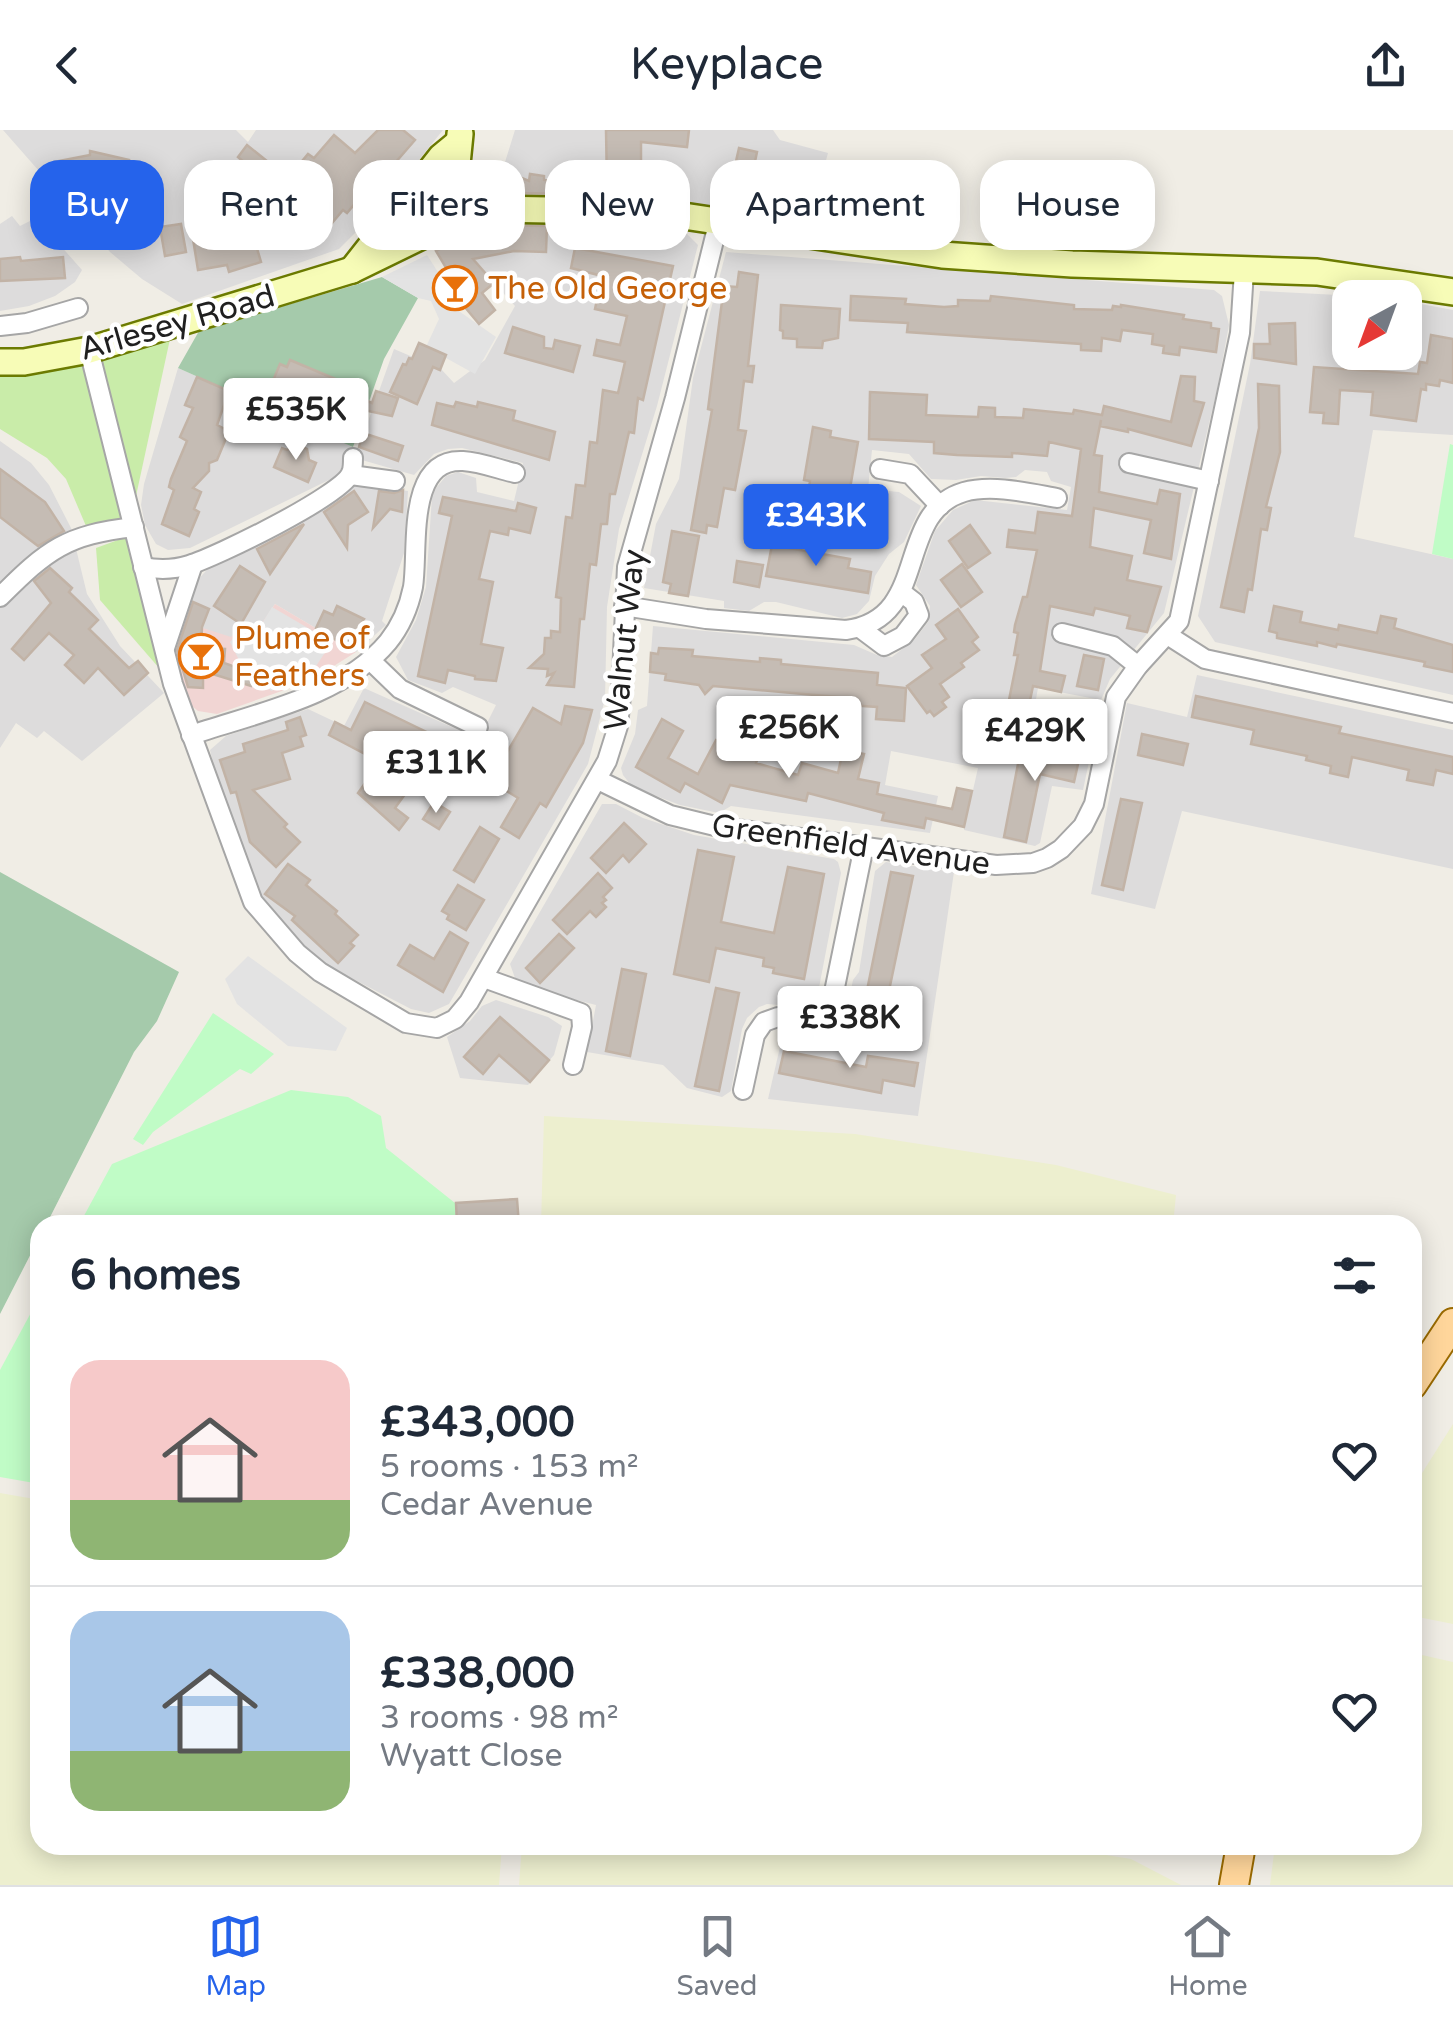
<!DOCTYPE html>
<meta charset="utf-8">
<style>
:root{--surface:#fff;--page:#f6f6f7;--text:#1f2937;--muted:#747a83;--line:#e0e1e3;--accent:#2563eb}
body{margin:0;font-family:"Varela Round",sans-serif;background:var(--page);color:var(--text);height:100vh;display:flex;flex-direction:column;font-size:38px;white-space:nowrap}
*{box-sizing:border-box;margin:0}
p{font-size:32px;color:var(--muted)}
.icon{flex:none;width:55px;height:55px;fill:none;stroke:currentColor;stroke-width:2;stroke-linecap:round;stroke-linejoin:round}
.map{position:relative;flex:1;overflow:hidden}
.sheet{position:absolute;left:30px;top:1085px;width:1392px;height:640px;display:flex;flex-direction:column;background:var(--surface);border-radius:30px;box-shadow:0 5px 25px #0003}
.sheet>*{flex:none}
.hud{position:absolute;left:30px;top:30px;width:1395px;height:90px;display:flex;gap:20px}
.needle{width:65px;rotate:221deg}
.tools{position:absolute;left:1332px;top:150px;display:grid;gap:20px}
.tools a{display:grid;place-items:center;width:90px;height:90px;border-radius:20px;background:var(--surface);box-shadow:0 5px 25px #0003;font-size:50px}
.price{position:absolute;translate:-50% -85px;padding:0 22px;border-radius:10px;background:#fff;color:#222;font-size:32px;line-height:65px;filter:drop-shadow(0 2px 5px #0008)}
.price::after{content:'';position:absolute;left:50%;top:60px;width:30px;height:22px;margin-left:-15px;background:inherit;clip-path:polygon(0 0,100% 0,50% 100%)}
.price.current{background:var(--accent);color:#fff}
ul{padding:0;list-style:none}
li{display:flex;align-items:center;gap:30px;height:250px;padding:0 40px}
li+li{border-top:2px solid var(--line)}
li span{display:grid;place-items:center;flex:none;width:280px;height:200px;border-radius:30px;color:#555}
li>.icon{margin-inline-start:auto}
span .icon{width:120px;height:120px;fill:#fffc;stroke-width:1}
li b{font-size:42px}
h2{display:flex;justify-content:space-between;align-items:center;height:120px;padding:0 40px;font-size:42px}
.chip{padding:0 35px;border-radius:30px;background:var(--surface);box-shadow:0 5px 25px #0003;font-size:35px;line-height:90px}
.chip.current{background:var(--accent);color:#fff}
header{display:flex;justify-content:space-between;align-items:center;height:130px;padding:0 40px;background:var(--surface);font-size:45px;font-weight:600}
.dock{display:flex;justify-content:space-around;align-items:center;height:140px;border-top:2px solid var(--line);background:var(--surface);font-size:28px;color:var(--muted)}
.dock a{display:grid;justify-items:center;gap:5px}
.dock .current{color:var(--accent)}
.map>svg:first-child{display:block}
.residential{fill:#dddcdc}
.commercial{fill:#f1d5d3}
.farmland{fill:#edefcf}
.grass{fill:#c9eca9}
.cemetery{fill:#a5caab}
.park{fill:#c0fcc6}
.parking{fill:#e3e3e3}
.building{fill:#c5bcb4;stroke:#c2b3a6;stroke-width:2.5}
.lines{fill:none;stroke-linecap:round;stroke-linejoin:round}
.street-casing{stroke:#a6a6a6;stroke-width:22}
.secondary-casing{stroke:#6c7b01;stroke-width:30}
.primary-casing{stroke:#9a6a00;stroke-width:32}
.street{stroke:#fff;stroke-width:18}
.secondary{stroke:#f7fcb7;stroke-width:25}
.primary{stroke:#ffd69b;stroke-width:28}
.labels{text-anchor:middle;stroke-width:9;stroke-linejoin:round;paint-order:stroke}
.food-label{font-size:32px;fill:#c56008;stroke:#fff;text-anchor:start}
.street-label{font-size:32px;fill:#1f1f1f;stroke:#fff}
</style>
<header><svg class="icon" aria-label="back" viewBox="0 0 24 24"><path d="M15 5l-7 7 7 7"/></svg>Keyplace<svg class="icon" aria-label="share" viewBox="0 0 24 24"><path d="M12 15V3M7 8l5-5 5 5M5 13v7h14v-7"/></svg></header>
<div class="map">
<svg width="1453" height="1755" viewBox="0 0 1453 1755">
<rect width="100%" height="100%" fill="#f0ede5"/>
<g class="residential">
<polygon points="3,0 236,0 248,12 256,0 443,0 380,78 339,119 182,174 142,149 110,122"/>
<polygon points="515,0 773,0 780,10 828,23 825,34 807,61 804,95 515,65 497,58"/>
<polygon points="12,86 20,96 36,88 82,140 75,152 55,166 29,176 0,181 0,94"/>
<polygon points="494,92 622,93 682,99 698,115 657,276 619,399 607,477 605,569 588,634 449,874 429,883 411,879 326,835 281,795 255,760 221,669 210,620 226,606 308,579 344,596 364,558 479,609 496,575 453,557 442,563 408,550 396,527 416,490 426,457 432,366 436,358 446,346 458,342 476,348 477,362 514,371 523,333 462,318 448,319 434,324 414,345 355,328 394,219 441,239 454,253 485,230 515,176 477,134 466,99"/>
<polygon points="726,122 1214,160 1222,166 1229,195 1217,260 1164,483 1110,549 1101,570 1038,558 1029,608 1091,622 1083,660 1052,656 1040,713 1035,716 964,700 978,638 891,621 885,655 938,666 930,703 731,676 719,683 680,675 651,664 630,654 623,645 621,638 635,604 638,580 647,576 653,496 854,515 877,525 892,527 915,509 928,492 930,476 916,455 935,401 953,380 975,370 1067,380 1071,357 1051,351 1047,342 1025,340 1016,347 1005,348 981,346 956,350 931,349 909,324 872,320 868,359 899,362 921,376 904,412 889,424 875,446 869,471 857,484 842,488 776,472 764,472 749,481 724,478 724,471 644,458 656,394 679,349 693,248"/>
<polygon points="1260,161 1377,167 1350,168 1350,222 1405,222 1405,171 1453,180 1453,305 1373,300 1354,407 1453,429 1453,565 1215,512 1198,486 1250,234"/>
<polygon points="178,238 260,274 272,267 344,297 339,311 353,317 337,346 190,418 168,420 156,414 145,395 141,375 144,354"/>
<polygon points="0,311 31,333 49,355 71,398 87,464 120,516 164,563 82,631 44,601 37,608 16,593 0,618"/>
<polygon points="352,354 408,361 404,423 382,491 386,495 356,522 275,474 256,502 231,508 181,491 196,452 213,433"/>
<polygon points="1197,545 1453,600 1453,739 1182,681 1155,779 1091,764 1127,573 1187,587"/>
<polygon points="602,674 616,674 643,688 694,705 834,729 838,732 841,743 817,868 810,876 803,877 767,874 759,877 747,888 742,899 731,961 722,967 687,958 663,935 587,922 596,875 545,862 515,848 510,834"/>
<polygon points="886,732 954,742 918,986 768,969 783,904 852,919 858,892 845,889 853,850 859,842 875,741"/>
<polygon points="496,870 548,887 562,896 554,925 528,955 460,948 447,907 470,891 482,876"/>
</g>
<polygon class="commercial" points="275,474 356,522 310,551 217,584 198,581 192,576 187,561 181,559 175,528 181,491 231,507 243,495 256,502"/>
<g class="farmland">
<polygon points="544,986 855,1004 1056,1035 1176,1065 1173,1095 541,1095"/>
<polygon points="1453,1294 1453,1494 1413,1486 1412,1359"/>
<polygon points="0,1363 40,1370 40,1715 502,1715 499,1755 0,1755"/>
<polygon points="1413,1523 1453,1532 1453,1755 1270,1755 1275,1715 1412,1715"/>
<polygon points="522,1715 1043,1715 1131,1729 1181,1755 519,1755"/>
</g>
<g class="grass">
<polygon points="444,40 454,66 443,85 399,109 393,105"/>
<polygon points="170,209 136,366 125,390 96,398 86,396 66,349 47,328 0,299 0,243 15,243"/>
<polygon points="129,406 166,546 100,470 96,418"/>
</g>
<g class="cemetery">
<polygon points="382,147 418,168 384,229 353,317 339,311 344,297 272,267 261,275 178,238 199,201"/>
<polygon points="0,742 179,842 157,891 134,922 46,1095 40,1095 40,1106 0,1184"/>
</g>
<g class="park">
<polygon points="1450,314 1453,315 1453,429 1432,424"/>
<polygon points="213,883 274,924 251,944 240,939 153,1002 143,1015 133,1009"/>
<polygon points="291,960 348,967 381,986 386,1018 455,1073 456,1095 79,1095 112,1034"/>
<polygon points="40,1166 40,1354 0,1347 0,1240"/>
</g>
<g class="parking">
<polygon points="427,125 443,150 437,156 453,177 496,207 475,244 426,217 439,189 431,171 418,168 382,147"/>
<polygon points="272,477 332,512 308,548 271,561 256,538 246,544 230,512 236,505 250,514"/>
<polygon points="248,826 347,898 336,921 288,916 237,874 225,849"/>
</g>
<g class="building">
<polygon points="378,0 403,0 415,10 361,72 358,70 347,83 343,80 327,99 260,45 252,55 240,46 248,36 238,27 247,15 288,48 308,24 314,28 334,5 355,23"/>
<polygon points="606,0 689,0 687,17 641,12 641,65 513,63 498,57 505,41 529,51 530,44 544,46 544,50 553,51 552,55 607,56"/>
<polygon points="739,18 757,22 745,79 726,76"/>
<polygon points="90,21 129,30 125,48 129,72 144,70 149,102 119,106 111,60 85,66 80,45 58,50 54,32 90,25"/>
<polygon points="249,91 261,132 229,142 227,135 198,140 193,109 228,103 226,98"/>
<polygon points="181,94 186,122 165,126 160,97"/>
<polygon points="499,95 547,96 546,122 514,121 473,129 494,153 482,163 495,180 479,194 459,170 454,174 443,161 454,151 436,121 474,101"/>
<polygon points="575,118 673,136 643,270 638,268 634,303 629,302 615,364 610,364 607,394 601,394 596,435 590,434 584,489 580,489 574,557 547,555 554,543 547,546 548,539 529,538 544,524 545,508 551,508 551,501 560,502 561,468 556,467 566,387 572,388 576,355 585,356 590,312 597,313 603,260 618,263 625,232 594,225 597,210 620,215 627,186 595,179 602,146 571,138"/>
<polygon points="20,127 21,131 63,127 65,148 0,151 0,129"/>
<polygon points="739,142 758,145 748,236 754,236 752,252 744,251 738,300 746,301 735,360 724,358 717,397 707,395 706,403 691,400 712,280 708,279 724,156 737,157"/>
<polygon points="851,166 906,169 905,174 944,177 958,176 958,170 990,171 991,166 1074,175 1074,179 1112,180 1113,176 1121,177 1121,175 1184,185 1183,189 1211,193 1211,198 1219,199 1216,222 1180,217 1179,225 1163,223 1164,216 1152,214 1153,204 1122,200 1120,211 1102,208 1101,221 1081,220 1081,214 907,202 908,193 850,190"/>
<polygon points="781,175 840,179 838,208 823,211 822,218 797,217 797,209 783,208 783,201 780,200"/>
<polygon points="1295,193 1296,234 1254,228 1254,214 1270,214 1269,194"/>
<polygon points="513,197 544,207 544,218 553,219 555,210 580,216 573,242 505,223"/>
<polygon points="1431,205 1453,209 1453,253 1440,250 1439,256 1426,254 1426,260 1421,259 1416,291 1371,285 1373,262 1340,260 1338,294 1323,293 1324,283 1310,282 1314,237 1418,244 1420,232 1427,233"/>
<polygon points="419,213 446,225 440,240 433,237 417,274 390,262 403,234 406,235 409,228 412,229"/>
<polygon points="290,230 345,253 342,260 372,273 376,261 398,268 392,286 326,272 323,284 276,264 279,256 272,253 280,234 287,237"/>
<polygon points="1181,246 1195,247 1194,271 1204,273 1191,316 1128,299 1128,302 1100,296 1101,290 1094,325 1102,326 1099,362 1157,374 1160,360 1180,364 1171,429 1144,423 1151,390 1094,378 1090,417 1132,426 1127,450 1161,457 1147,502 1127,498 1130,486 1095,478 1093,485 1050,476 1040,541 1065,546 1061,562 1033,556 1023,604 1003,600 1018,525 1014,525 1018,503 1014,502 1015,495 1023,467 1027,467 1037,420 1007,417 1009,400 1035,403 1038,382 1072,386 1081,319 1049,312 1047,326 1012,323 1012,327 957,325 934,323 934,312 869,309 870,262 927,265 926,285 978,287 979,277 995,278 995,287 1023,288 1024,279 1073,284 1074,280 1102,285 1104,276 1171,292"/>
<polygon points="197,247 229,261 217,295 229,301 217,330 209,333 209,341 193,358 201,362 194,379 199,382 189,406 162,394 174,360 169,357 171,349 187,311 180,307 193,278 185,275"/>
<polygon points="1258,254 1279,256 1280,322 1266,377 1271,378 1267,400 1261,399 1252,460 1248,459 1244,482 1221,477 1259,298"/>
<polygon points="456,272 477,277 478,272 515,281 513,290 555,302 549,330 432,295 437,273 454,277"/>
<polygon points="813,297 831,301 830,307 858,312 848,370 856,372 853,390 835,387 834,395 804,390 810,351 804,350"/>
<polygon points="363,303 403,316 398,331 359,317"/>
<polygon points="297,315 307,319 309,330 316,333 308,352 274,337 282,318 287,320"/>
<polygon points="0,339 45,372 64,401 38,416 0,387"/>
<polygon points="403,360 402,382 390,379 373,398 379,361 394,363"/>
<polygon points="354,361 368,382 348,395 347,418 324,382"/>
<polygon points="443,367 516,381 518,373 536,378 530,403 509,398 508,405 490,401 479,449 493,452 481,514 503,518 496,551 475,549 475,546 448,540 445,553 418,546 452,386 439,383"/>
<polygon points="304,394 270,444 257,419"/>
<polygon points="970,395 990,423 968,438 949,411"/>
<polygon points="672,401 699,406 688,466 669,463 671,454 663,452"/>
<polygon points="772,415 850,429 848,438 871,442 868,463 766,446"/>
<polygon points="737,431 763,435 759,457 734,452"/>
<polygon points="962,434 982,462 961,477 941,450"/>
<polygon points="240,436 265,452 241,494 214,476"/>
<polygon points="50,438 72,458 69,462 98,490 89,499 129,538 138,531 148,543 124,565 98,538 84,553 65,535 74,525 49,503 24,530 12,519 51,473 34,451"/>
<polygon points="193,472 209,479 202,497 201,518 225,519 224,533 255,544 251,556 203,541 203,558 188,557 177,520"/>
<polygon points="337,476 364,489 346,516 316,498 324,481 333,485"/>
<polygon points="1274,476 1302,482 1300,492 1338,500 1339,495 1377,503 1381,486 1396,489 1394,498 1453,515 1453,542 1424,536 1425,532 1337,514 1336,517 1317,512 1317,516 1277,508 1277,503 1269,501"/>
<polygon points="958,479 978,507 972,512 979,520 961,533 964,537 940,554 949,567 942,572 946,577 934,586 930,581 927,583 907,556 932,538 922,525 946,509 936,495"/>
<polygon points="659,518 693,520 692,526 760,532 760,528 781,530 781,534 878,543 877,555 906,558 904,591 876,589 877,577 848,575 848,568 713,556 705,564 699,555 665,550 666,544 650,542 651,523 658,524"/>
<polygon points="1084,525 1104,529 1098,560 1077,556"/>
<polygon points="1196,566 1341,597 1339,603 1453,627 1453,644 1436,640 1433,655 1407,650 1409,640 1352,627 1348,647 1330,643 1331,636 1306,630 1307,626 1251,614 1254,600 1192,587"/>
<polygon points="365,572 482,629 465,656 446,664 416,649 395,678 408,688 399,700 358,663 380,632 329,605 335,592 351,600"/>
<polygon points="565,576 592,580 583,613 546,677 540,673 519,708 501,697 518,668 500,657 505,649 495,643 533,578 561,594"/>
<polygon points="300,587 306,605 300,607 303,616 282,623 290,649 253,660 287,694 284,697 300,712 276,737 250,712 236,662 231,663 220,630 245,622 243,614 288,600 286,592"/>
<polygon points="662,589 683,601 668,628 698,644 716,610 758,628 756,633 798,645 802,633 838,643 843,620 864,624 858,649 879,653 877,664 952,679 957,658 972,661 964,697 926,688 924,698 882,690 884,683 808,663 806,671 730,655 722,673 685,653 680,662 636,637"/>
<polygon points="1142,604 1188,614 1183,635 1138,625"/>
<polygon points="1022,613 1080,625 1074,652 1040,644 1026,712 1004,707"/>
<polygon points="1121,669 1142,673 1123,760 1102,755"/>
<polygon points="434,672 450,682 439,699 423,689"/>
<polygon points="624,693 646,714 629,732 623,725 606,743 591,728"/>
<polygon points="480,697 499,709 474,752 454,740"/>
<polygon points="698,720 734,727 721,792 774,803 788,737 824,744 804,849 773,843 774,838 763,836 764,828 716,818 709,852 674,844"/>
<polygon points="288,734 310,750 306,755 337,781 335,784 358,805 350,813 354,816 338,833 292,790 295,786 265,764"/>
<polygon points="891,742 913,746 882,894 861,890"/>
<polygon points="598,743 612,758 603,767 606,770 602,773 606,777 596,787 590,781 567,804 553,790"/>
<polygon points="458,755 484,770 466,800 447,789 449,785 442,781"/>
<polygon points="450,802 468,813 443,862 398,835 410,815 434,829"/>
<polygon points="559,804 574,818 540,853 526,838"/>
<polygon points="622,839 646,844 630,926 606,921"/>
<polygon points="716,858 739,863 719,961 695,956"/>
<polygon points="500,887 549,930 530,952 499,925 483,944 464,927"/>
<polygon points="784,921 866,937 868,926 918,933 914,956 883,950 881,963 779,943"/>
<polygon points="517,1069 519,1095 457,1095 456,1073"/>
</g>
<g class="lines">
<defs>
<g id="street">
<polyline points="0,196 27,193 78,178"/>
<polyline points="89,220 173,554 253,772 297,823 320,842 406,893 437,898 455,889 469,872 607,631 618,596 621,566 627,437 675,268 719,90"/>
<polyline points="1129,333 1209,351"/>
<polyline points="880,339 910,344 940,376"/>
<polyline points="351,345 395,351"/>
<path d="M143 437C159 440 173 440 189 435 216 427 343 365 351 343 353 339 353 333 353 328"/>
<path d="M0 467C48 419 66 405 134 397"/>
<path d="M624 476 706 489 846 500C932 489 893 383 964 362 992 354 1029 363 1057 368"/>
<polyline points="860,498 884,516 903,506 919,485 914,472 901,462"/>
<polyline points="1062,503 1113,516 1138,536"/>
<polyline points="1169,506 1205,529 1453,583"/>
<polyline points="165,518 193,434"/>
<polyline points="370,530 400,559 478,597"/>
<polyline points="1042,583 1108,598"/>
<path d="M191 605C256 583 342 567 388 512 400 497 409 477 413 457 419 420 405 328 463 331 480 332 498 339 515 343"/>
<polyline points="598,650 670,685 715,696 996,735 1033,733 1047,728 1061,719 1083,696 1094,674 1116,567 1138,536 1179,491 1240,203 1244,141"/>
<polyline points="484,848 581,883 582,897 573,935"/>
<polyline points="743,960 755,905 764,892 778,887 827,896 864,716"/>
</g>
<g id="secondary">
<polyline points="460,4 457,34 471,82"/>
<polyline points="352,140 441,27 458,13"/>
<polyline points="0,232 24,232 89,220 352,140 471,82 490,79 657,82 942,125 1072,134 1317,142 1453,162"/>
</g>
<g id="primary">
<polyline points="1412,1255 1453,1193"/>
<polyline points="1234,1755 1241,1715"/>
</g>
</defs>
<use href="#street" class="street-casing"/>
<use href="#secondary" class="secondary-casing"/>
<use href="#primary" class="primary-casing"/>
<use href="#street" class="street"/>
<use href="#secondary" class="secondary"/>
<use href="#primary" class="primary"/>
</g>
<defs>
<symbol id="bar-ring" viewBox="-11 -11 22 22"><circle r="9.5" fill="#fff" stroke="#e8710a" stroke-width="1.5"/><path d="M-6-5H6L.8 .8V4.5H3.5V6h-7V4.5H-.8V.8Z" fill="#e8710a"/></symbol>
</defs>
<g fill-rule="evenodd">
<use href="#bar-ring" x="430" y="133" width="50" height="50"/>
<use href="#bar-ring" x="176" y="501" width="50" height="50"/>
</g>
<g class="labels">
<g class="food-label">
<text x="488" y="169">The Old George</text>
<text x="234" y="519">Plume of<tspan x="234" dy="37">Feathers</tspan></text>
</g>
<g class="street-label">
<text transform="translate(177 192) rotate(-16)" y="11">Arlesey Road</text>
<text transform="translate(624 510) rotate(-84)" y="11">Walnut Way</text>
<text transform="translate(851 714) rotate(8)" y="11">Greenfield Avenue</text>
</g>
</g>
</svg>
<div class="tools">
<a><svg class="needle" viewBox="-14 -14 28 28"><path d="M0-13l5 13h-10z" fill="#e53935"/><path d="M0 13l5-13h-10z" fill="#747a83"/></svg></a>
</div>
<b class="price" style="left:296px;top:333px">£535K</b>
<b class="price current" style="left:816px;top:439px">£343K</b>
<b class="price" style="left:789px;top:651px">£256K</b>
<b class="price" style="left:1035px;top:654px">£429K</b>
<b class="price" style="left:436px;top:686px">£311K</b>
<b class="price" style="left:850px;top:941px">£338K</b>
<div class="hud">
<a class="chip current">Buy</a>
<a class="chip">Rent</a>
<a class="chip">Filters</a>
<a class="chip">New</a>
<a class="chip">Apartment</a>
<a class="chip">House</a>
</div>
<section class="sheet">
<h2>6 homes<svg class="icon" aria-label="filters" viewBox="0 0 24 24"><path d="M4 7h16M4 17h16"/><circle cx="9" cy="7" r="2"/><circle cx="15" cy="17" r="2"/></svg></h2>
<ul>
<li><span style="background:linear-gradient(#f6c9c9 70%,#8fb573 0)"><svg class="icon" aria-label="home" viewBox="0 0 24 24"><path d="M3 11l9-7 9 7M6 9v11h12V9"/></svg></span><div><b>£343,000</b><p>5 rooms · 153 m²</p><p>Cedar Avenue</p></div><svg class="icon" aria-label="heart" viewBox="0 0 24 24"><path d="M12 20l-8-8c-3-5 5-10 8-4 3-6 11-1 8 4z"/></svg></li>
<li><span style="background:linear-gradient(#a9c7e8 70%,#8fb573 0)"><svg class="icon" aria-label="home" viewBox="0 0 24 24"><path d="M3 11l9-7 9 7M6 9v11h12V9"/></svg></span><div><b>£338,000</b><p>3 rooms · 98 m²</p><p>Wyatt Close</p></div><svg class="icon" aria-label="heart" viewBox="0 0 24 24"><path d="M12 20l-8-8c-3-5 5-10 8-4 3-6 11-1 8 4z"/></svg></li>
</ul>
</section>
</div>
<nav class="dock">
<a class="current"><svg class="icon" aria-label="map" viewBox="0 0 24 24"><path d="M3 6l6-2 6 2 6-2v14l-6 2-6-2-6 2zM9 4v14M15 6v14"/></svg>Map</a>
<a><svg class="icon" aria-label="saved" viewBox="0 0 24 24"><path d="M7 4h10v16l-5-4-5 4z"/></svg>Saved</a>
<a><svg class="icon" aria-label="home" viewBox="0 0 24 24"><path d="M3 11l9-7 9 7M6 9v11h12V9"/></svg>Home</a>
</nav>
